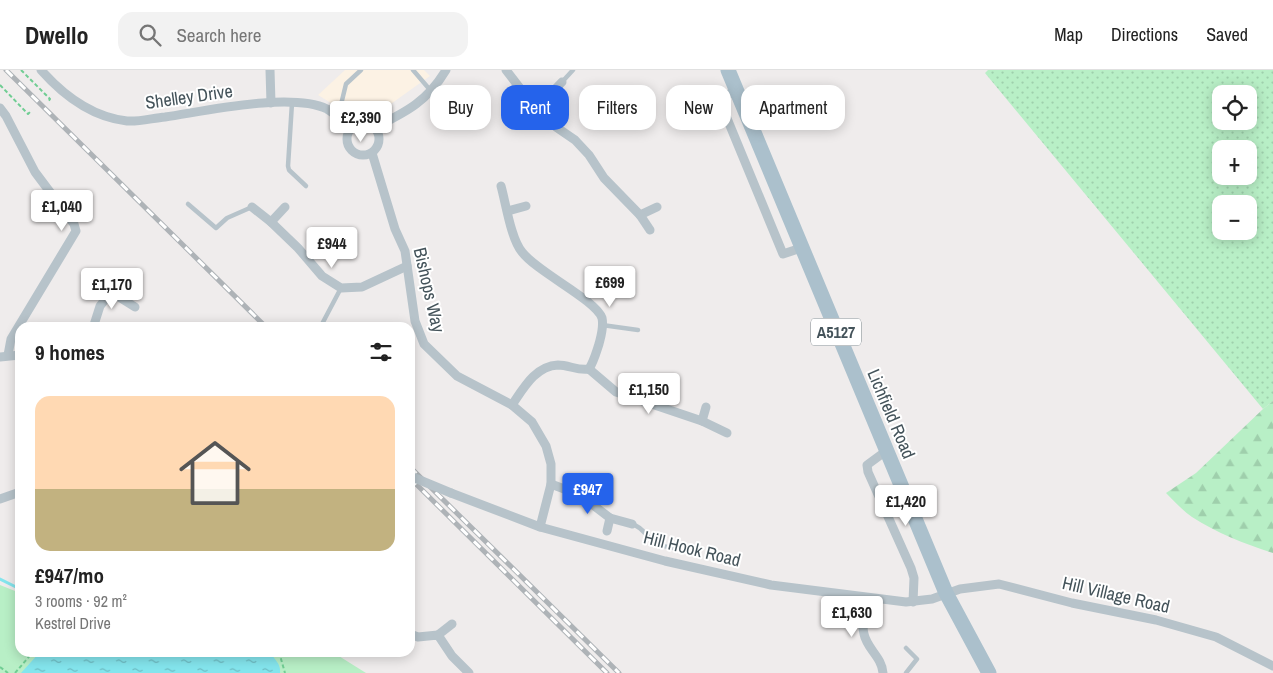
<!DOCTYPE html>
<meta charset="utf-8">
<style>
:root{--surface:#fff;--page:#f2f2f2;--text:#222;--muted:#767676;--line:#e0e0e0;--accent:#2563eb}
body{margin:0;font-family:"Archivo Narrow",sans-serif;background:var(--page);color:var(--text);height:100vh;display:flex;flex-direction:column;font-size:19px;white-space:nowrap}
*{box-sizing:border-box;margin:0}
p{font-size:16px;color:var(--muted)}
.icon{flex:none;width:28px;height:28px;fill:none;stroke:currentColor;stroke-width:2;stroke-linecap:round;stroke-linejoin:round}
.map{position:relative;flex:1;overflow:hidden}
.sheet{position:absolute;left:15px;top:252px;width:400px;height:335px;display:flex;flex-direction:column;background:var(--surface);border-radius:15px;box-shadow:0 2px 12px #0003}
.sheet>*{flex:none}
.banner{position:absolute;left:430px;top:15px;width:475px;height:45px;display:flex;gap:10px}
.fabs{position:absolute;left:1212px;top:15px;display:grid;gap:10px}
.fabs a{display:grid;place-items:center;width:45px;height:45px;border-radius:10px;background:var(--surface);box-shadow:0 2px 12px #0003;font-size:25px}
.price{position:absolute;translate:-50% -42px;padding:0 11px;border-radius:5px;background:#fff;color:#222;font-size:16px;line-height:32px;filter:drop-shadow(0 1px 2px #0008)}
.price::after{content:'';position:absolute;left:50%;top:30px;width:15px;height:11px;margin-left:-8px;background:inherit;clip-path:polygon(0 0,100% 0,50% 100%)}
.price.active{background:var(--accent);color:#fff}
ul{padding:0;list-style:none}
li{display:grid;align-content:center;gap:10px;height:265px;padding:0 20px}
li span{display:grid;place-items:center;height:155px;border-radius:15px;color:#555}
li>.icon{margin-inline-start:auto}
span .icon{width:90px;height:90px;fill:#fffc;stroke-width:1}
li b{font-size:21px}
h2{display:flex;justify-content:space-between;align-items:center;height:60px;padding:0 20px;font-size:21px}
.pill{padding:0 18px;border-radius:15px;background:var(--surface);box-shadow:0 2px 12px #0003;font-size:18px;line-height:45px}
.pill.active{background:var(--accent);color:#fff}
header{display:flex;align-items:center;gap:30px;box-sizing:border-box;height:70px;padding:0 25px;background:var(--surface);border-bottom:1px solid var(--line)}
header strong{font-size:24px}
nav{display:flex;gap:28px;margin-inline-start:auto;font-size:18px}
.search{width:350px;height:45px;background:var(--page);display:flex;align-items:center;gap:12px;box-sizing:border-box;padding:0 18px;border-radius:15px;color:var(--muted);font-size:19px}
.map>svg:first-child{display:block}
.commercial{fill:#fcf2e4}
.grass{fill:url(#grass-dots);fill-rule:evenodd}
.forest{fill:url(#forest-firs)}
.green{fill:#b8efc6}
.water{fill:url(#water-ripples)}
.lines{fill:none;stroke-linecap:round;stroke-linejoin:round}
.stream{stroke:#84e5ed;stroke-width:3}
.path{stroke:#70cd93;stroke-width:2;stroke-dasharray:4 2.5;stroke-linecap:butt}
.lane{stroke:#b7c3ca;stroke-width:4.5}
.street{stroke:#b7c3ca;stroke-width:9}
.primary{stroke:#abc0cc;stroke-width:15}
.rail-casing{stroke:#aeb3b7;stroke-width:5}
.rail{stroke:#fff;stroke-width:3;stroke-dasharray:9;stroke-linecap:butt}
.street-bridge{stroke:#b7c3ca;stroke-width:9}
.labels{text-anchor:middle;stroke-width:4;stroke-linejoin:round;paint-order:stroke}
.shield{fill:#fff;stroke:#7c878c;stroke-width:1}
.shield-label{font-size:16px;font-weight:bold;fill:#44535a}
.street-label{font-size:18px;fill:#44535a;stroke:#fff}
</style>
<header>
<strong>Dwello</strong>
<div class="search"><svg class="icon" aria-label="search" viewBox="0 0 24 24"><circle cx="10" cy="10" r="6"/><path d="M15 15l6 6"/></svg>Search here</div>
<nav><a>Map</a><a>Directions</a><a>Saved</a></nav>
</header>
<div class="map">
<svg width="1273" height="603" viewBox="0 0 1273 603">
<defs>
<pattern id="grass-dots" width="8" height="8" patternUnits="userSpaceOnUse" patternTransform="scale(1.25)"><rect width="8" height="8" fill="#b8efc6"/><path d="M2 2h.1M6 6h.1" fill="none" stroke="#9fcfac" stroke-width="1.8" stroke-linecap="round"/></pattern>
<pattern id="forest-firs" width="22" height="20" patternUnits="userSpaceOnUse" patternTransform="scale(1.25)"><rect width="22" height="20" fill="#b8efc6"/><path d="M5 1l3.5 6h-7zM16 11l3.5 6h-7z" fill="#9fcfac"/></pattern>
<pattern id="water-ripples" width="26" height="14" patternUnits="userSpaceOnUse" patternTransform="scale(1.25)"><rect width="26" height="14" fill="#84e5ed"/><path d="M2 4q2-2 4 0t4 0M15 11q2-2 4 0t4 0" fill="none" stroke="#6ebcc3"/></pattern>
</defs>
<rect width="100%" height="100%" fill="#efecec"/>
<polygon class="commercial" points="345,0 424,0 430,6 381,41 371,45 358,46 347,43 318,25"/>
<path class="grass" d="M988 0H1273V331L1263 339 985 3ZM1221 24H1249V51H1221ZM1221 79H1249V106H1221ZM1221 134H1249V161H1221Z"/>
<path class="forest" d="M1273 331V483C1245 474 1217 463 1192 447 1182 440 1174 431 1166 423L1196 403 1263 339Z"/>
<polygon class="green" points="0,515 20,523 20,582 334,583 366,603 0,603"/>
<path class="water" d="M40 582 271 583C275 591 281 593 280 603H21Z"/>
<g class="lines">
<polyline class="stream" points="0,509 20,519"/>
<g class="path">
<polyline points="21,0 50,29 48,32"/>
<polyline points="0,15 28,44 31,41"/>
<polyline points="279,582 285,603"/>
<polyline points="0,597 8,603"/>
<polyline points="15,603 33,582"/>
</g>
<g class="lane">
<polyline points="413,0 431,21"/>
<polyline points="562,12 573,0"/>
<polyline points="292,33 288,96 289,100 306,116"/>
<polyline points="338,47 346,14 361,0"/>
<polyline points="188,134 216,158 227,148 252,137"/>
<polyline points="322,254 341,218"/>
<polyline points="602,255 638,260"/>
<path d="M632 454C643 457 647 468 657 474 662 476 668 477 673 478"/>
<polyline points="906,578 917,589 906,603"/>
</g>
<g class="street">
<path d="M41 0C64 26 92 47 127 51 139 52 153 48 165 47 206 41 290 22 327 39 336 44 343 52 350 59"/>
<polyline points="270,0 271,33"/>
<polyline points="506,0 536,39 556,57 575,70 589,85 604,108 640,145 657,137"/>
<polyline points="737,20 719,29 783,184 801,178"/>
<polyline points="0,38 6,46 35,102 74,154 76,161 11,269 8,285"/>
<polyline points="536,39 562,12"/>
<circle cx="363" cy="69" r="16"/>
<path d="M374 58C406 42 427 32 446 0"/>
<polyline points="372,83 395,159 405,181 415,251 424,274 457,306 512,335 532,352 546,376 551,394 551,414 540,457"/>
<path d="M501 116C506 134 511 169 522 182 537 202 596 230 602 248 604 257 601 266 599 274 596 283 594 291 589 299 578 301 569 295 558 295 535 296 523 319 512 335"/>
<polyline points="252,137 271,152 285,137"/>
<polyline points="508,141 526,136"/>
<polyline points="640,145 650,160"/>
<polyline points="271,152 298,178 322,206 341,218 362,217 407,196"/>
<polyline points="111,222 117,212"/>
<polyline points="93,258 100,236 111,222 135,237"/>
<polyline points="0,287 20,285"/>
<polyline points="589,299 616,322 702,351 727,363"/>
<polyline points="702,351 706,337"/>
<polyline points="886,381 867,395 868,402 911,498 914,508 913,532"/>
<polyline points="551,414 580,425 610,448 632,454"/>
<polyline points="451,423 540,457 665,491 771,515 906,532 932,529 960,519 999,514 1072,533 1156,550 1216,567 1273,596"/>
<polyline points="0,429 20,422"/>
<polyline points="607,461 610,448"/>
<path d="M867 528C865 540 861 553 864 564 867 579 882 587 883 603"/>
<polyline points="410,564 418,567 438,565 452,586 469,603"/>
<polyline points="438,565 452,554"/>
</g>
<polyline class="primary" points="728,0 946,523 989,603"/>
<defs>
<g id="rail">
<polyline points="6,0 267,258"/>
<polyline points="410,397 619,603"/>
<polyline points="410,408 607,603"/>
</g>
</defs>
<use href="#rail" class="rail-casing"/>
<use href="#rail" class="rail"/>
<polyline class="street-bridge" points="410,406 451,423"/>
</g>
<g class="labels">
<rect class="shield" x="811" y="248.5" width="50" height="27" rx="4"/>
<g class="shield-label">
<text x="836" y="268">A5127</text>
</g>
<g class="street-label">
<text transform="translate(189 27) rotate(-8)" y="6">Shelley Drive</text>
<text transform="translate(429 220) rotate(77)" y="6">Bishops Way</text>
<text transform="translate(891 344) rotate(67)" y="6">Lichfield Road</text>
<text transform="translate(692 479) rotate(14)" y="6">Hill Hook Road</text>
<text transform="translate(1116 525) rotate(13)" y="6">Hill Village Road</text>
</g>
</g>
</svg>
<div class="fabs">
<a><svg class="icon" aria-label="locate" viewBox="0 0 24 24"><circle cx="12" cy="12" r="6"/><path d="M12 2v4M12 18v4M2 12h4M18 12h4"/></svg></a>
<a>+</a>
<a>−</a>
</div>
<b class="price" style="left:361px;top:73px">£2,390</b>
<b class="price" style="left:62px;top:162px">£1,040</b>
<b class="price" style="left:332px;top:199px">£944</b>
<b class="price" style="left:610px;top:238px">£699</b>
<b class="price" style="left:112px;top:240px">£1,170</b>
<b class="price" style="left:649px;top:345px">£1,150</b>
<b class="price active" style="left:588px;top:445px">£947</b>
<b class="price" style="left:906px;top:457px">£1,420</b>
<b class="price" style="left:852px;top:568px">£1,630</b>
<div class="banner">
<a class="pill">Buy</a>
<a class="pill active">Rent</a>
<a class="pill">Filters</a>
<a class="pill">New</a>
<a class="pill">Apartment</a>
</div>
<section class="sheet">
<h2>9 homes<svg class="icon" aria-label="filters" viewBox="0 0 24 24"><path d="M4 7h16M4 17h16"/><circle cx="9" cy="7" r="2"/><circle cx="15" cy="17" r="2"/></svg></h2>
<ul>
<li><span style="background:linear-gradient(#ffd9b3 60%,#c2b280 0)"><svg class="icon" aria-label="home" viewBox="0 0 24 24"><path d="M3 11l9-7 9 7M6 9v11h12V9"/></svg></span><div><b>£947/mo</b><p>3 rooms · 92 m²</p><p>Kestrel Drive</p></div></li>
</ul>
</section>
</div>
